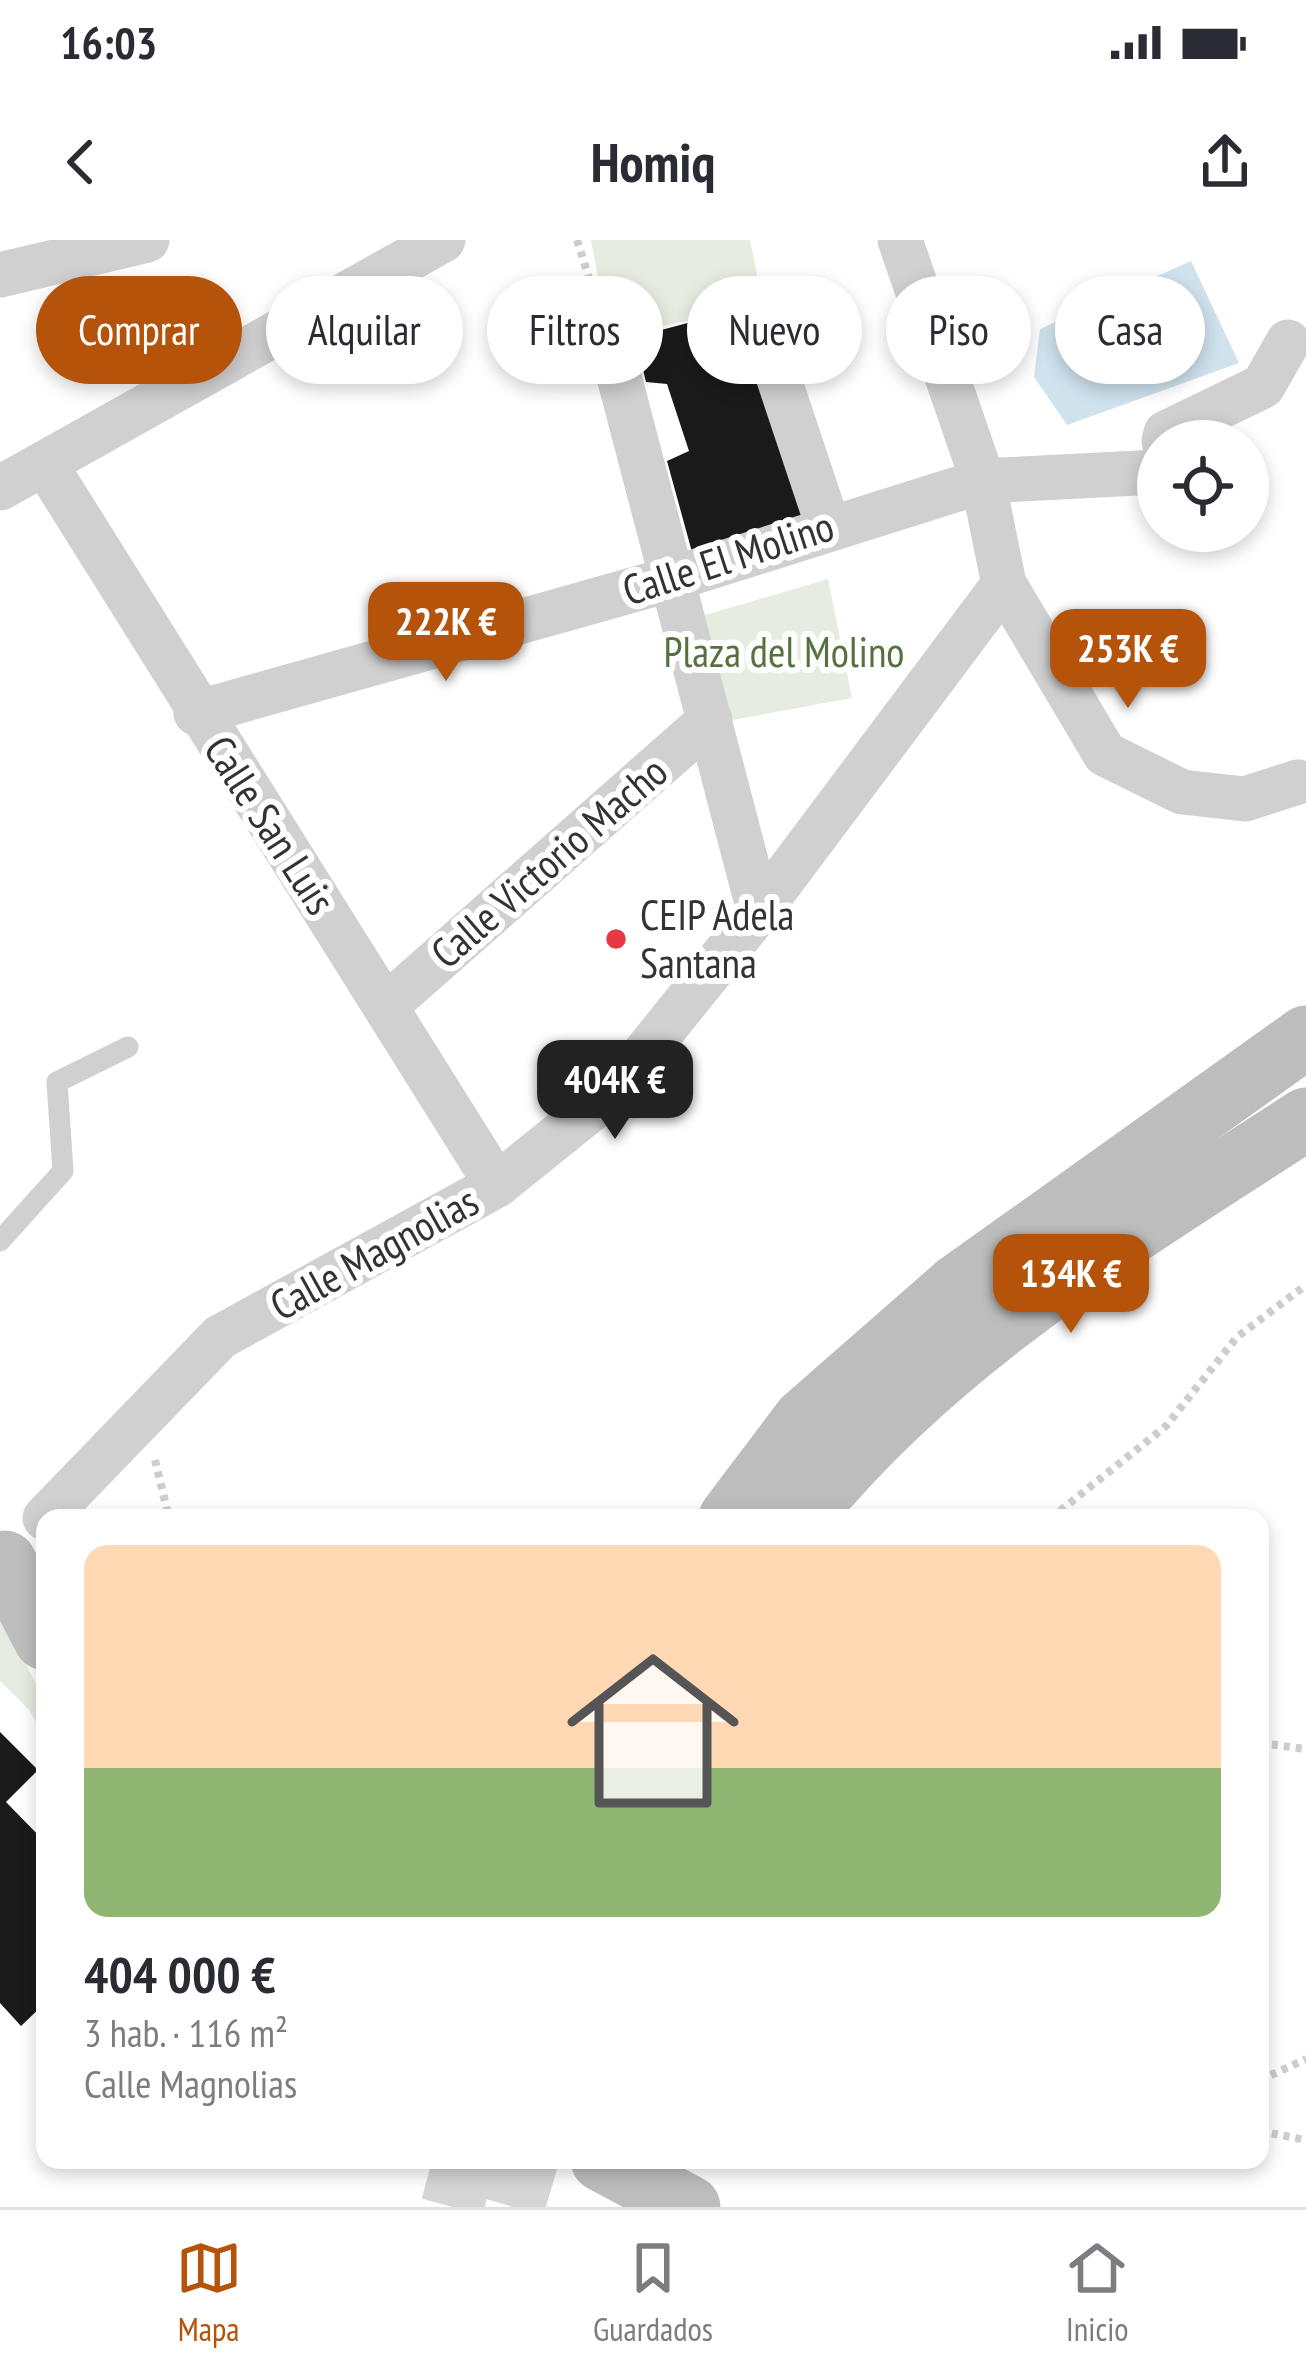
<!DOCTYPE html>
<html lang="es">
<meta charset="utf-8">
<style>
:root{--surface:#fff;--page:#f2f2f3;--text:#2b2b33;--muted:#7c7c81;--line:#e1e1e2;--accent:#b45309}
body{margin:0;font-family:"PT Sans Narrow",sans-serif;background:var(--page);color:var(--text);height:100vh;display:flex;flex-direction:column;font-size:45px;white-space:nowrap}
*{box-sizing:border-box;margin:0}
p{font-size:39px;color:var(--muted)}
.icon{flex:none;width:66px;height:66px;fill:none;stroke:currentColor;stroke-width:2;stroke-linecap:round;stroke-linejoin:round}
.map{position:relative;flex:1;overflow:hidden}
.panel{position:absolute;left:36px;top:1269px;width:1233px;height:660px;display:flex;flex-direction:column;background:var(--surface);border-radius:24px;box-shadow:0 6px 18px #0003}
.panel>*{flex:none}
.top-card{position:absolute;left:36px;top:36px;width:1236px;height:108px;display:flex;gap:24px}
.controls{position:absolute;left:1137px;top:180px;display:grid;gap:24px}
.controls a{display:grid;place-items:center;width:132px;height:132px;border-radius:50%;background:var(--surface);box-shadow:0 6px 18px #0003;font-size:60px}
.price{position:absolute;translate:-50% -102px;padding:0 27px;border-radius:24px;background:var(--accent);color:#fff;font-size:39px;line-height:78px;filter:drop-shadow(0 3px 6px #0008)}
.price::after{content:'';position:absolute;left:50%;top:72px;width:36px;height:27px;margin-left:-18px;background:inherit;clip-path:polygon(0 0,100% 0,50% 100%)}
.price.on{background:#222;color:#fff}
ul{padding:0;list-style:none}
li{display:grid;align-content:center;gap:24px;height:636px;padding:0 48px}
li span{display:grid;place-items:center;height:372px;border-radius:24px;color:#555}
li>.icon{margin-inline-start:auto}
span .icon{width:216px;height:216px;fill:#fffc;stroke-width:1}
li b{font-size:51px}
.chip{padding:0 42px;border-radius:54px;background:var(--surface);box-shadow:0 6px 18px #0003;font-size:42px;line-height:108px}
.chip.on{background:var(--accent);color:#fff}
.status{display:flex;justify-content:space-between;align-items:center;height:84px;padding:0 60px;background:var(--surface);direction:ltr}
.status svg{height:33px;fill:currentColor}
header{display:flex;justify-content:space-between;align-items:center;height:156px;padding:0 48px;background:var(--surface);font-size:54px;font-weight:700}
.tabs{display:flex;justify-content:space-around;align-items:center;height:168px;border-top:3px solid var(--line);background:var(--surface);font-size:33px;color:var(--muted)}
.tabs a{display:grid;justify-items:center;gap:6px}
.tabs .on{color:var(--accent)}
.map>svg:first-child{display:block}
.green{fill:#e6ecdf}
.water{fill:#cfe2ee}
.building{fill:#1a1a1a}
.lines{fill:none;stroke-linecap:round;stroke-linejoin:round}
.secondary-tunnel{stroke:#d6d6d6;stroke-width:63;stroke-dasharray:63 32;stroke-linecap:butt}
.path{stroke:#cdcdcd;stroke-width:8;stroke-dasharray:6 6;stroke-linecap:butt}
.lane{stroke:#d0d0d0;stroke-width:21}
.street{stroke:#d0d0d0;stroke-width:45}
.secondary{stroke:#bdbdbd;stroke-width:63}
.poi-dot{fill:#e63946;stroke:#fff;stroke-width:4.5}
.labels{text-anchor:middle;stroke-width:12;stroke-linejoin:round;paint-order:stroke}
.street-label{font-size:42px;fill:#333;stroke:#fff}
.park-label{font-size:42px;fill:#56703f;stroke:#fff}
.poi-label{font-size:42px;fill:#333;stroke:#fff;text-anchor:start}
</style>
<div class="status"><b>16:03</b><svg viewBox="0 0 49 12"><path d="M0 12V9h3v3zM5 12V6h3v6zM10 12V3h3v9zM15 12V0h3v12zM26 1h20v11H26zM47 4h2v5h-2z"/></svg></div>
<header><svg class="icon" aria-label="back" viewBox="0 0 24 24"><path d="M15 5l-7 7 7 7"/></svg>Homiq<svg class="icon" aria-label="share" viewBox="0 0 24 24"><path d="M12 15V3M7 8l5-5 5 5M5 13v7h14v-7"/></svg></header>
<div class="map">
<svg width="1306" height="1967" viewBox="0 0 1306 1967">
<rect width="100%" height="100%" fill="#fff"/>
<g class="green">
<polygon points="591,0 750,0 763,64 609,98"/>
<polygon points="828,339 852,458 727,481 702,376"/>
<polygon points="0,1373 45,1462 45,1498 29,1470 0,1441"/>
</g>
<polygon class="water" points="1191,21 1239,123 1067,185 1034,137 1040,89"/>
<g class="building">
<polygon points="744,68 764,79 767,114 818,279 692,312 667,221 689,211 667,144 646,142 635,97"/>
<polygon points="0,1492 38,1530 6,1562 45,1602 45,1763 21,1786 0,1763"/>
</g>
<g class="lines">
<g class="secondary-tunnel">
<polyline points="452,1967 465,1920"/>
<polyline points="513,1967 527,1920"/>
</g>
<g class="path">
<polyline points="577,0 600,73"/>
<polyline points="155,1220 169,1278"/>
<polyline points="1051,1278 1166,1186 1237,1097 1306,1045"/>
<polyline points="1260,1503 1306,1509"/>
<polyline points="1260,1840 1306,1819"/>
<polyline points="1260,1891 1306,1900"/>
</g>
<polyline class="lane" points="0,1001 63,931 57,842 128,807"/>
<g class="street">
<polyline points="900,0 983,241 1004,344 1105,514 1182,552 1245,559 1298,542"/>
<polyline points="0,35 147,0"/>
<polyline points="611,106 759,671"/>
<polyline points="776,130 828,286"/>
<polyline points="1164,201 1166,193 1263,146 1288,102"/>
<polyline points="45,224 497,945"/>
<polyline points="0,248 443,0"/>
<polyline points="196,473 675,338 983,241 1158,232"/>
<polyline points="388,764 710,480"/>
<polyline points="45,1278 220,1097 497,945 615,850 759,671 1004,344"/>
</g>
<g class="secondary">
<polyline points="730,1278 804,1180 957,1046 1306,797"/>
<path d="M801 1278C937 1108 1126 996 1306 879"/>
<polyline points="0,1326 5,1322 45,1399"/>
<polyline points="602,1920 689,1967"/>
</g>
</g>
<circle class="poi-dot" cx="616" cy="699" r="12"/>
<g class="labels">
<g class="street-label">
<text transform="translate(728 318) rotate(-18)" y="15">Calle El Molino</text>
<text transform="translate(270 585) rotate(57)" y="15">Calle San Luis</text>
<text transform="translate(549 622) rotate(-41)" y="15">Calle Victorio Macho</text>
<text transform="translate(374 1013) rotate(-29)" y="15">Calle Magnolias</text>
</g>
<g class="park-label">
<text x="784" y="427">Plaza del Molino</text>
</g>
<g class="poi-label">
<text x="640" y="690">CEIP Adela<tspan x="640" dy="48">Santana</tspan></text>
</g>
</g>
</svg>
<div class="controls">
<a><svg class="icon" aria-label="locate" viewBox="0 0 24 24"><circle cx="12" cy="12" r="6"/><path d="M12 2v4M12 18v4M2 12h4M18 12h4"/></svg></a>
</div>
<b class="price" style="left:446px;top:444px">222K €</b>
<b class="price" style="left:1128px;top:471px">253K €</b>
<b class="price on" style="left:615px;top:902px">404K €</b>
<b class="price" style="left:1071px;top:1096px">134K €</b>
<div class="top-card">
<a class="chip on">Comprar</a>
<a class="chip">Alquilar</a>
<a class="chip">Filtros</a>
<a class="chip">Nuevo</a>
<a class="chip">Piso</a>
<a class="chip">Casa</a>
</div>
<section class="panel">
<ul>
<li><span style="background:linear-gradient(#ffd9b3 60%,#8fb573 0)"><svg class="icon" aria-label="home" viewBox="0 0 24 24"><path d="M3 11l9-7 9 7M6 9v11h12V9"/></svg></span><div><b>404 000 €</b><p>3 hab. · 116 m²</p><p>Calle Magnolias</p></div></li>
</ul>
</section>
</div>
<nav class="tabs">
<a class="on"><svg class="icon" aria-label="map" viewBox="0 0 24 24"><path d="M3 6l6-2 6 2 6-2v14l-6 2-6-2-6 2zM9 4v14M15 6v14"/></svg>Mapa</a>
<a><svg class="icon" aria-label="saved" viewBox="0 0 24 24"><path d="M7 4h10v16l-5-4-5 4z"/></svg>Guardados</a>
<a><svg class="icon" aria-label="home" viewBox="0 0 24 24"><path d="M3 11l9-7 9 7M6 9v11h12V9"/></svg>Inicio</a>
</nav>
